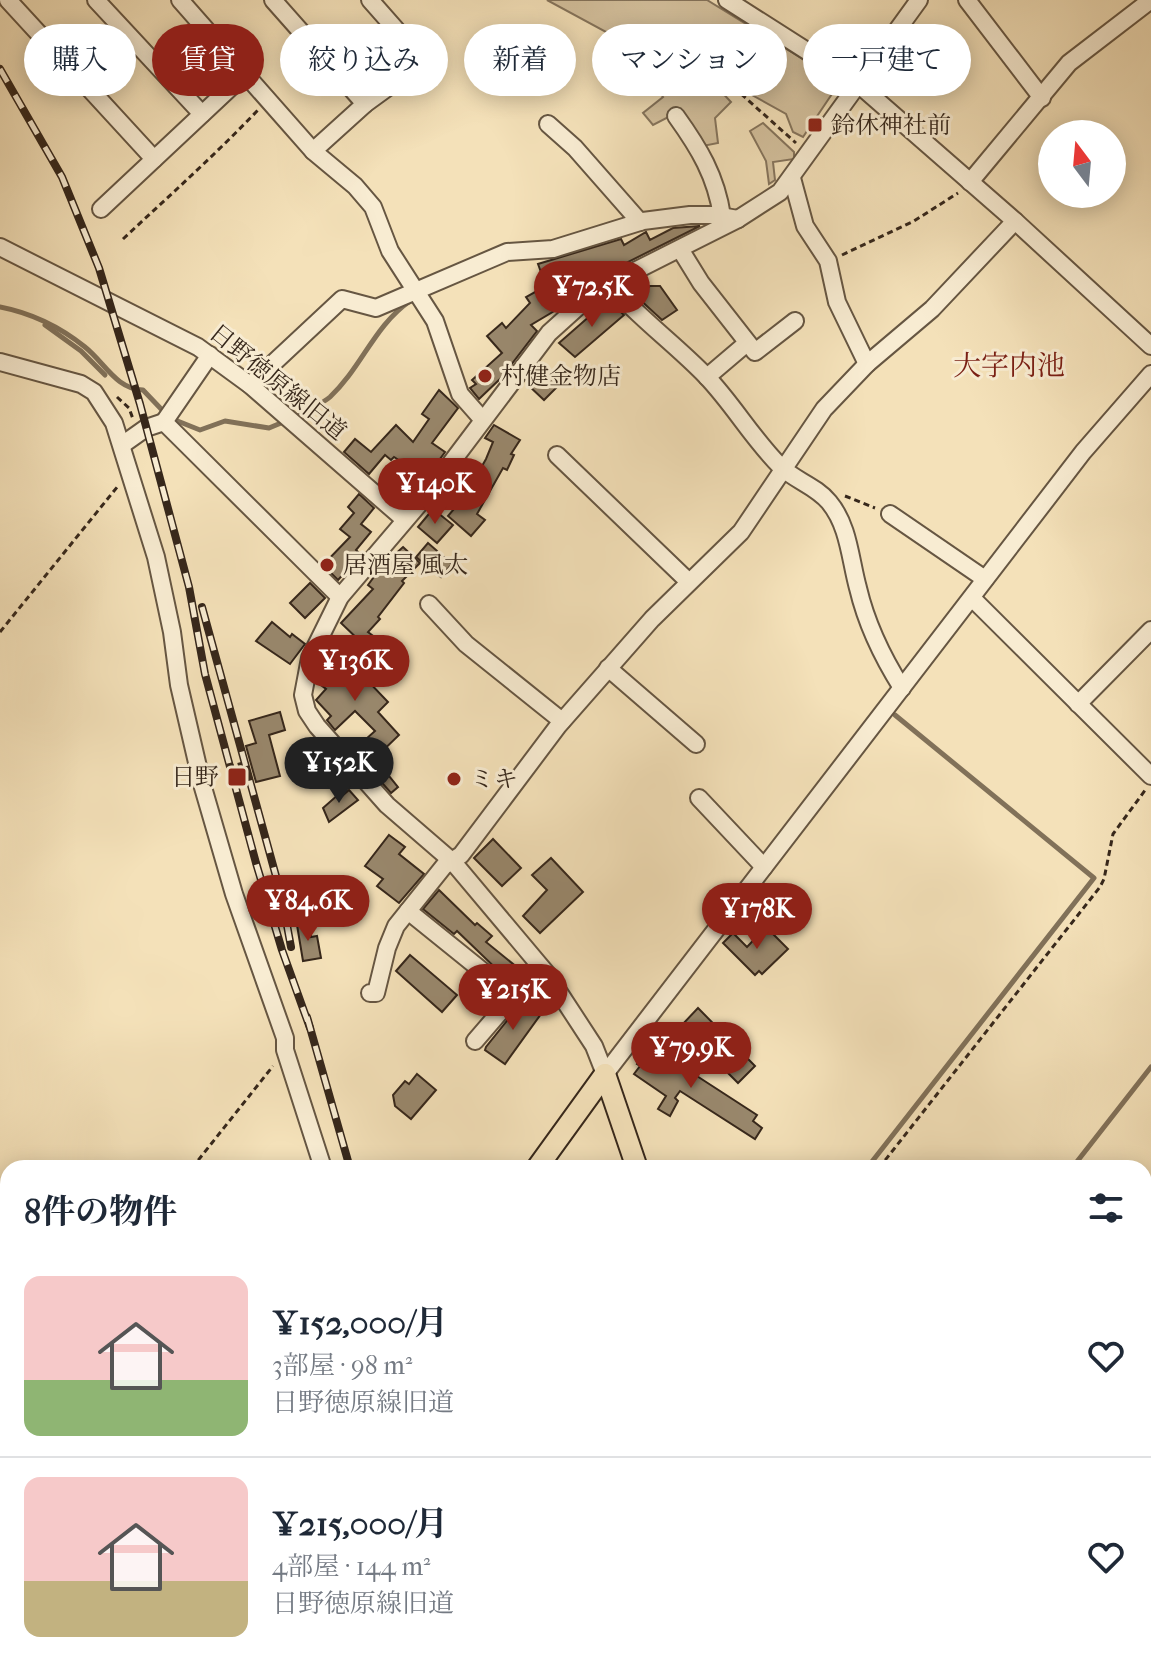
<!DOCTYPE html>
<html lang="ja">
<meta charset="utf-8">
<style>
:root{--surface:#fff;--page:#f6f6f7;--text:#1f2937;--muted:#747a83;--line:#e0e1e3;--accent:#8f2418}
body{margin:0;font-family:"IM FELL French Canon","Noto Serif JP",serif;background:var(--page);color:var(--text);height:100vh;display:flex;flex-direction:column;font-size:30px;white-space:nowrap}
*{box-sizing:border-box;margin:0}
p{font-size:26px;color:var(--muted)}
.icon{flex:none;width:44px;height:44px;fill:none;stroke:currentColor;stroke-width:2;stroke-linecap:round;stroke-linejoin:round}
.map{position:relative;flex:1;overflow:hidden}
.panel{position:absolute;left:0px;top:1160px;width:1152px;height:514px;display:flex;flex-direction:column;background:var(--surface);border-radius:24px 24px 0 0;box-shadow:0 4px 20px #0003}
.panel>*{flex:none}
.top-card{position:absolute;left:24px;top:24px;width:1104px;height:72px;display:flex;gap:16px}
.needle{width:52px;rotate:344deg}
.buttons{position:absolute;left:1038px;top:120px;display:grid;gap:16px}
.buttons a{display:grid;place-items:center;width:88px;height:88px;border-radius:50%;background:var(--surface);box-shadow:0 4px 20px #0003;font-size:40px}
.price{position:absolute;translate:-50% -68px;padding:0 18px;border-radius:28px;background:var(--accent);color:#fff;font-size:26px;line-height:52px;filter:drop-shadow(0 2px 4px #0008)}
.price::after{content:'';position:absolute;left:50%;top:48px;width:24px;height:18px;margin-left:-12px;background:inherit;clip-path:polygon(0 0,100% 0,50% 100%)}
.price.on{background:#222;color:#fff}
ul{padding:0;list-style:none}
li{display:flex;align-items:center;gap:24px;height:200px;padding:0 24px}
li+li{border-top:2px solid var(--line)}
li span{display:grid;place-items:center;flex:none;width:224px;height:160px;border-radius:16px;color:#555}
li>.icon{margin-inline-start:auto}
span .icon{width:96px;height:96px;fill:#fffc;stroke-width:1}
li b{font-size:34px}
h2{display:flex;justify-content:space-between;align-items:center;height:96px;padding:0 24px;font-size:34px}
.chip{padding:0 28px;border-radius:36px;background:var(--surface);box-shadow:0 4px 20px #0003;font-size:28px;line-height:72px}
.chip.on{background:var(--accent);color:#fff}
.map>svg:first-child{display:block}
.green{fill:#d4c19e;stroke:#85745c;stroke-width:2}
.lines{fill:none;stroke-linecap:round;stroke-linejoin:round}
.stream{stroke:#817159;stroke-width:5}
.building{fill:#99886d;stroke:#36271b;stroke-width:2}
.minor-casing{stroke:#665642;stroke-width:20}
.major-casing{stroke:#36271b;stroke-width:24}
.path{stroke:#36271b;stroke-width:3;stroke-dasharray:6 4;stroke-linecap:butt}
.minor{stroke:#f8ecd2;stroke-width:16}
.major{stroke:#f4e1b9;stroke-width:20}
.rail-casing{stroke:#36271b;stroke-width:8}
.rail{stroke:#f8ecd2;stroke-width:5;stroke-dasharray:15;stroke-linecap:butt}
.poi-dot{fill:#8f2418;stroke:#f8ecd2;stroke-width:3}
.labels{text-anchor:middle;stroke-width:6;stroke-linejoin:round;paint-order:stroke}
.poi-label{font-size:24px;fill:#36271b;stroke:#f8ecd2;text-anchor:start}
.street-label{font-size:24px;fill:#36271b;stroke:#f8ecd2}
.quarter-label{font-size:28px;fill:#7a1f14;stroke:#f8ecd2}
</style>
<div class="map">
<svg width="1151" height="1673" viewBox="0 0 1151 1673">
<rect width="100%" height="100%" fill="#f4e1b9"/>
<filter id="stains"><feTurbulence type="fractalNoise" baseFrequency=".0025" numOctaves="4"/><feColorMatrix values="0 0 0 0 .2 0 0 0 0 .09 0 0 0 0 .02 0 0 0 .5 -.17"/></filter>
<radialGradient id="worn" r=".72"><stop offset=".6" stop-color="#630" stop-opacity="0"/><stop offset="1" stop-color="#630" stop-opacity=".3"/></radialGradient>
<g class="green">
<polygon points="547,0 707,0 840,82 803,137 793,132 786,114 743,90 723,57 731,46 715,39 701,46 692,35 685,36 684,52 731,102 715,118 718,143 703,146 678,112 653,125 643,113 663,97 621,40"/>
<polygon points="763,123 794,152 794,159 773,162 775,180 769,184 766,161 750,131"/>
</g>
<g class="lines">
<g class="stream">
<path d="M0 307C31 313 60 327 85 347 105 363 116 389 143 390L164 412"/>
<polyline points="45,325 81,351 105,375"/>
<path d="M298 416C308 408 321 405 330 397 362 367 374 326 410 301"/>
<polyline points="175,420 200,430 225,421 269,428 281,423"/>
<polyline points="867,1168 1094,878 895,715"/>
<polyline points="1072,1168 1151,1067"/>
<polyline points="1144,1429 1151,1434"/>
<polyline points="675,1673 680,1666"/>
</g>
</g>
<g class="building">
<polygon points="700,226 604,274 586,287 570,292 573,297 561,307 531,325 537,331 501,378 479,399 470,388 476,384 472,380 502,353 487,336 502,323 506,328 530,303 526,297 546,286 538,264 621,239 624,245 646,232 650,240 673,228"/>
<polygon points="650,286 660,286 677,310 662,320 636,296"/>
<polygon points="608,300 624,315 575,357 559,343"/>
<polygon points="545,368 560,384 544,400 528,385"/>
<polygon points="439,390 458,408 432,443 445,452 426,478 394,457 391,460 385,455 369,474 344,452 355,439 371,452 396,425 413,442 429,419 422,414"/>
<polygon points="494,425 520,440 511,454 514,455 507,470 503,468 477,514 485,520 471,536 448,516 465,496 486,459 493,442 485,438"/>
<polygon points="359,494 374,508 361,524 371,532 356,550 361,555 338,580 323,565 350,537 340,529 354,513 348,507"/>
<polygon points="433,509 453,525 437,543 418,527"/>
<polygon points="428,543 452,564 441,577 416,557"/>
<polygon points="403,547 420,563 402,581 404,583 378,617 380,619 368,632 372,635 363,644 341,623 373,589 368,585 382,566"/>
<polygon points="310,583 325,598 305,618 290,603"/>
<polygon points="272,622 290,637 292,634 305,644 290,664 256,641"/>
<polygon points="338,650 367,673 364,677 388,702 378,712 399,735 370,763 356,748 375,731 355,711 335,730 327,720 331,716 316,700 326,689 317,682 319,669 321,671"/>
<polygon points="280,712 285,730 269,735 280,776 256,782 246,746 256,743 249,721"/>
<polygon points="320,746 333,776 316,783 304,753"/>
<polygon points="377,761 398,787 391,793 369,768"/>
<polygon points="349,790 358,800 329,822 323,808 340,793 341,797"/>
<polygon points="389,835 405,847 399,854 424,874 399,903 377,886 383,879 365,866"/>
<polygon points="493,839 521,868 502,886 474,858"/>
<polygon points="551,858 583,892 540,933 523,916 547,890 532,875"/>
<polygon points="439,890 475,925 477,923 492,936 486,942 518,968 509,981 457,931 454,934 423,909"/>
<polygon points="309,923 311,937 317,936 321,958 303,961 297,925"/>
<polygon points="766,927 788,949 762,974 759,971 755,975 723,943 733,933 747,947"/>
<polygon points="410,955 457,995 442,1012 396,971"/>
<polygon points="519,999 541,1014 505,1064 485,1050 486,1047 514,1012"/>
<polygon points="698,1008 755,1066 738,1083 681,1026"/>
<polygon points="652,1043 683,1067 757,1115 753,1121 762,1128 755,1139 680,1091 675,1098 678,1101 670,1116 658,1109 666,1096 634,1074 640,1066 637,1064"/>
<polygon points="417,1074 436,1090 411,1119 395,1106 393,1095 405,1081 409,1084"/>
</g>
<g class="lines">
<defs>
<g id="minor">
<polyline points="8,0 154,159"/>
<polyline points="96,0 202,114"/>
<polyline points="180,0 313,151 355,186 373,207 390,251 435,321 460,394 482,419"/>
<polyline points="273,0 365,104"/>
<polyline points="727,0 857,83 1015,221 1151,346"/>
<polyline points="967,0 1042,98"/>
<path d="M676 116C699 148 716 176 722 216"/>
<polyline points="548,124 575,148 640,222"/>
<polyline points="313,151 365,104 398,80 400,34 370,0"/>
<polyline points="792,178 805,226 828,261 837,302 867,364"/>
<polyline points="970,182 1069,63 1151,0"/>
<polyline points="101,209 246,73"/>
<polyline points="0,247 198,347 250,385 405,520"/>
<polyline points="680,249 701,283 755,352 795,321"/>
<path d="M609 284C639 318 675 344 706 376 733 404 752 438 780 466 794 480 816 486 829 502 849 526 850 559 858 588 866 622 883 658 902 688"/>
<polyline points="0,362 81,384 94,392 114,423 156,557 172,632 179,685 202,784 234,894 285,1038 285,1050 323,1168"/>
<polyline points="707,377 747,343"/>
<polyline points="250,385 342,299 376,308 507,252 553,249 643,221 690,215 714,215 738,219"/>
<polyline points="164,422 210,355"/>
<polyline points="122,445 146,428 164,422 340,597"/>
<polyline points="557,455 689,582"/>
<polyline points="890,514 985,579"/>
<polyline points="972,598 1151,776"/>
<polyline points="429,604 466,644 562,721"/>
<polyline points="608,668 696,744"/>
<polyline points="1078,704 1151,630"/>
<polyline points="699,798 764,867"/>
<polyline points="408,911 496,982 489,990 506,1005 475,1041"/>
<polyline points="370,993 376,993 387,948 396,926 444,866 461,855 558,726 652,619 741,532 824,409 867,364 932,309 1015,221"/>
<polyline points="605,1074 594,1046 547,974 453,862 387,805 317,726 307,711 303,695 310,658 340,597 426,496 549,333 580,305 609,284 738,219 780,192 919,0"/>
<polyline points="605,1074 1083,452 1151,374"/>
</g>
<g id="major">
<polyline points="605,1074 637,1168"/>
<polyline points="537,1168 605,1074"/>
<polyline points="1144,1596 1151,1602"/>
<polyline points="0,1641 8,1647"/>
<polyline points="40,1666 49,1673"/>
<polyline points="138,1673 144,1666"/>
</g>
</defs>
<use href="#minor" class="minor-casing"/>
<use href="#major" class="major-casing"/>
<g class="path">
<polyline points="718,44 699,63 726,88 740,93 796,143"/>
<path d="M123 239C169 196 215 155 258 110"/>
<polyline points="842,255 914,221 958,193"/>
<polyline points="117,397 129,408 133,419"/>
<polyline points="845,496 875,508"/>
<polyline points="0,632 118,486"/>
<polyline points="228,767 247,762"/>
<polyline points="192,1168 273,1066"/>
<polyline points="879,1168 1100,887 1104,879 1113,834 1146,789"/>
<polyline points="0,1409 8,1399"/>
<polyline points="1144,1484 1151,1473"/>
<polyline points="0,1600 8,1606"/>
<polyline points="83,1666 87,1669"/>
<polyline points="389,1673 390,1666"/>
<polyline points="481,1673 486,1666"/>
<polyline points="998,1673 1004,1666"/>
</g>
<use href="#minor" class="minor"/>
<use href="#major" class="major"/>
<defs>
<g id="rail">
<polyline points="0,69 62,177 99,268 140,404 189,587 205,674 256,863 282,950 310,1028"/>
<polyline points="202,607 282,898 291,947"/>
<polyline points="307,1017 350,1168"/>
<polyline points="407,1673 408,1666"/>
</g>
</defs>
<use href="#rail" class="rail-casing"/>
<use href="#rail" class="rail"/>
</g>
<g class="poi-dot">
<rect x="807" y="117" width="16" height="16" rx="4"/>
<circle cx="485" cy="376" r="8"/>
<circle cx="327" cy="565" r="8"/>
<rect x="227" y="767" width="20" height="20" rx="4"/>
<circle cx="454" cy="779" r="8"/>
</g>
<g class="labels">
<g class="poi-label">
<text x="831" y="133">鈴休神社前</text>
<text x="501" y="384">村健金物店</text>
<text x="343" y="573">居酒屋 風太</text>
<text x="219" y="785" text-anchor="end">日野</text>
<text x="470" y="787">ミキ</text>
</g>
<g class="street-label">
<text transform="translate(278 382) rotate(39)" y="8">日野徳原線旧道</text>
</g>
<g class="quarter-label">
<text x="1009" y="375">大字内池</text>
</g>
</g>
<rect width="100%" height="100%" filter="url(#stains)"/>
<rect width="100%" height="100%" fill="url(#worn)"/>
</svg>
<div class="buttons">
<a><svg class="needle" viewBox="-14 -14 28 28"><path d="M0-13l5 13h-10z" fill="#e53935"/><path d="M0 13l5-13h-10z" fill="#747a83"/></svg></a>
</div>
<b class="price" style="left:592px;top:329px">¥72.5K</b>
<b class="price" style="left:435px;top:526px">¥140K</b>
<b class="price" style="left:355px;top:703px">¥136K</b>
<b class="price on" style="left:339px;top:805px">¥152K</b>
<b class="price" style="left:308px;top:943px">¥84.6K</b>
<b class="price" style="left:757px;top:951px">¥178K</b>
<b class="price" style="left:513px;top:1032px">¥215K</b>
<b class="price" style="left:691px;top:1090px">¥79.9K</b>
<div class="top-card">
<a class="chip">購入</a>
<a class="chip on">賃貸</a>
<a class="chip">絞り込み</a>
<a class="chip">新着</a>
<a class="chip">マンション</a>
<a class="chip">一戸建て</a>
</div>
<section class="panel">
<h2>8件の物件<svg class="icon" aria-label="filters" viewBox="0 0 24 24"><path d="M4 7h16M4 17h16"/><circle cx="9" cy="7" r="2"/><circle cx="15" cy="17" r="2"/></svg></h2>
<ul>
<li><span style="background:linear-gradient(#f6c9c9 65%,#8fb573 0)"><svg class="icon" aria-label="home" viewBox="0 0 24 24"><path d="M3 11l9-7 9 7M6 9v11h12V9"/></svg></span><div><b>¥152,000/月</b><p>3部屋 · 98 m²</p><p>日野徳原線旧道</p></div><svg class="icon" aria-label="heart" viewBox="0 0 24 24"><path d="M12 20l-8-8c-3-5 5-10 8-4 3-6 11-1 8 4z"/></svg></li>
<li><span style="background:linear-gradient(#f6c9c9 65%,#c2b280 0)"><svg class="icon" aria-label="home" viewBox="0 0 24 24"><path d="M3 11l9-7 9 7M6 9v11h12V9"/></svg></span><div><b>¥215,000/月</b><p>4部屋 · 144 m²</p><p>日野徳原線旧道</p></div><svg class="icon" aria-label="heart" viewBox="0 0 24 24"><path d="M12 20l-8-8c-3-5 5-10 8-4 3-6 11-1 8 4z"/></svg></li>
</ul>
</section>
</div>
